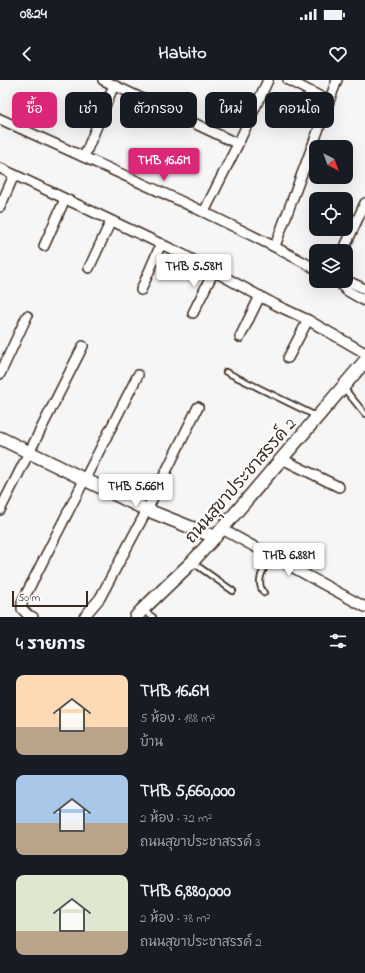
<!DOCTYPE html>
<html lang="th">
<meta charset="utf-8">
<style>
:root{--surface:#171b24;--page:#242831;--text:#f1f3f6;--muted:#9ea1a6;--accent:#db2777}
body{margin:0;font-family:"Indie Flower","Playpen Sans Thai",sans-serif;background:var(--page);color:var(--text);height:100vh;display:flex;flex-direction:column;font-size:15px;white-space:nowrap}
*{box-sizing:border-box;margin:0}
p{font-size:13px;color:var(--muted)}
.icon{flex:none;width:22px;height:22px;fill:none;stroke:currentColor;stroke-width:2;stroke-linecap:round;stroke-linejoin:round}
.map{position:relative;height:537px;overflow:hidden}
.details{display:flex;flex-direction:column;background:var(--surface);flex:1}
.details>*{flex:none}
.hud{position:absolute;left:12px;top:12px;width:341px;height:36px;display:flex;gap:8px}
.needle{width:26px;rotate:139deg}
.controls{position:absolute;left:309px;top:60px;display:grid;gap:8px}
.controls a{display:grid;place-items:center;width:44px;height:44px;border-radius:8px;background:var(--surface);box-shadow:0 4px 16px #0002;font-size:20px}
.scale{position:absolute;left:12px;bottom:10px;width:76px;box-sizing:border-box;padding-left:4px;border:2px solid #3b2a1e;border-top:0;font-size:11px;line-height:14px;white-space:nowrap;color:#3b2a1e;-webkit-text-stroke:3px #fff;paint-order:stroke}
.price{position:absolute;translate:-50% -34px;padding:0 9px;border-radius:4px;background:#fff;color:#222;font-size:13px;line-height:26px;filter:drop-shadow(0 1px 2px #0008)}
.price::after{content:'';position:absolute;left:50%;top:24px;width:12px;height:9px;margin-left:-6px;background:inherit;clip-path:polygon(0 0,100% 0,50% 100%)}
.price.selected{background:var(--accent);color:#fff}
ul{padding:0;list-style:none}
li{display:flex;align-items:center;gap:12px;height:100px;padding:0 16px}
li span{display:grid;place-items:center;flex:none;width:112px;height:80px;border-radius:8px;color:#555}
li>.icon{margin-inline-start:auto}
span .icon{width:48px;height:48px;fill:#fffc;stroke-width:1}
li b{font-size:17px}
h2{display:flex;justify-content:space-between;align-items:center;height:48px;padding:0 16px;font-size:17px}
.tag{padding:0 14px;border-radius:8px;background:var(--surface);box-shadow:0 4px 16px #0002;font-size:14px;line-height:36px}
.tag.selected{background:var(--accent);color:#fff}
.status{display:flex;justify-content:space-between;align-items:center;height:28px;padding:0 20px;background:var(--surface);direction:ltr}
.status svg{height:11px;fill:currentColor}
header{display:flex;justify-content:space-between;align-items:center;height:52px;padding:0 16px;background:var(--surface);font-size:18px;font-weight:700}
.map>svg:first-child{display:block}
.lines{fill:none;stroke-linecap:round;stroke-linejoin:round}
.lane-casing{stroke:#3b2a1e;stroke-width:8}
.street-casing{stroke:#3b2a1e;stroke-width:12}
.secondary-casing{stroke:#3b2a1e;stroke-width:15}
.lane{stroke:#fff;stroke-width:4.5}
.street{stroke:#fff;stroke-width:9}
.secondary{stroke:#fff;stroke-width:12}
.labels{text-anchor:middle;stroke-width:4;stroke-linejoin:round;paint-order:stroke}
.street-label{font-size:17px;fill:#3b2a1e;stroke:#fff}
</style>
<div class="status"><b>08:24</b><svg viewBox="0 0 49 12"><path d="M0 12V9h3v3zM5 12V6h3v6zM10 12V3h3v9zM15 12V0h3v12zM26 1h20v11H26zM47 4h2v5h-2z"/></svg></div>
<header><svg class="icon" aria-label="back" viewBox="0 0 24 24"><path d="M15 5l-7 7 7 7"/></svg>Habito<svg class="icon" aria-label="heart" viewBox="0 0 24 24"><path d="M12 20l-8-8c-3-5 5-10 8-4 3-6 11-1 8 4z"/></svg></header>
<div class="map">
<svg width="365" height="537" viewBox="0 0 365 537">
<rect width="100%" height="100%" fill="#f7f6f6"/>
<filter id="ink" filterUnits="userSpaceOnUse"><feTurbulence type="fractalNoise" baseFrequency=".025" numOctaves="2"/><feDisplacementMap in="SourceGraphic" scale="8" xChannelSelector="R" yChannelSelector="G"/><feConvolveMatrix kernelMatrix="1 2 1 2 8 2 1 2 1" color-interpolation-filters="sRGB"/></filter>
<g filter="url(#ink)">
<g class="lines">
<defs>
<g id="lane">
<polyline points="226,292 316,336"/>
<polyline points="343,307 365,334"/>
<polyline points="192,482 233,511"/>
<path d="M264 513C254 501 265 487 271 476"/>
<polyline points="142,530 153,537"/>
</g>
<g id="street">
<polyline points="103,0 238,64"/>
<polyline points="288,0 329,21"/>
<path d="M0 39C106 88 214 133 316 189"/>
<polyline points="84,77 114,5"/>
<polyline points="0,88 182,174 276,225 308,240 365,273"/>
<polyline points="0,127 14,95"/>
<polyline points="204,132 238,64 268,0"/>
<polyline points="44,166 65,119"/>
<polyline points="275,166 337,0"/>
<polyline points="343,171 365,123"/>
<polyline points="89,188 111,141"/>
<polyline points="338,201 346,210 365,221"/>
<polyline points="339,202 352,203 365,209"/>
<polyline points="141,210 161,164"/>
<polyline points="193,233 214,191"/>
<polyline points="240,257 260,216"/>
<polyline points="288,278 308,240"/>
<polyline points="0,294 27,236"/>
<polyline points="282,379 339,407"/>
<polyline points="0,430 83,266"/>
<polyline points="222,449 365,527"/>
<polyline points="33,537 28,535 22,529 22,522 138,295"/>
<polyline points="84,537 100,518 147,430 198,327"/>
</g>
<g id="secondary">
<polyline points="0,358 147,430 215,457"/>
<polyline points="136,537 142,530 192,482 215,457 365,281"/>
</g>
</defs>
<use href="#lane" class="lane-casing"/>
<use href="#street" class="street-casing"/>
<use href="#secondary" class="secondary-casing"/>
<use href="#lane" class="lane"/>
<use href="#street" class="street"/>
<use href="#secondary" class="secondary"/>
</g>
</g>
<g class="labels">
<g class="street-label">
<text transform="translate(240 400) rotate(-49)" y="6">ถนนสุขาประชาสรรค์ 2</text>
</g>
</g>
</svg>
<div class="controls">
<a><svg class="needle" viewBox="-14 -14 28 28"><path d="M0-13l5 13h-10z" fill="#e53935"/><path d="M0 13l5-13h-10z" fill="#9ea1a6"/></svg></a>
<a><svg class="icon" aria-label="locate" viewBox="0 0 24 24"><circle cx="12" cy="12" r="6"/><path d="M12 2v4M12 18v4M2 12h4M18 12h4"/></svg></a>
<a><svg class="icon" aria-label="layers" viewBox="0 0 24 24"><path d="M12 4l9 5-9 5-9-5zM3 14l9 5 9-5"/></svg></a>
</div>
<div class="scale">50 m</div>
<b class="price selected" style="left:164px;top:102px">THB 16.6M</b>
<b class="price" style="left:194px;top:208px">THB 5.58M</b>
<b class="price" style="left:136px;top:428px">THB 5.66M</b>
<b class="price" style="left:289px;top:497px">THB 6.88M</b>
<div class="hud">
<a class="tag selected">ซื้อ</a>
<a class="tag">เช่า</a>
<a class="tag">ตัวกรอง</a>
<a class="tag">ใหม่</a>
<a class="tag">คอนโด</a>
</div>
</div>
<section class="details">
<h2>4 รายการ<svg class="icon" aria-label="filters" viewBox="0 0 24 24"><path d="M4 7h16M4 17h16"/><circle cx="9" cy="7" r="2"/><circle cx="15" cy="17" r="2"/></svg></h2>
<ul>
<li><span style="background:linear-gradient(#ffd9b3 65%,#b9a48a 0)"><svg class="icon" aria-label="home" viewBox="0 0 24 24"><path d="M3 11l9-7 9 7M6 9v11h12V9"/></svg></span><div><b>THB 16.6M</b><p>5 ห้อง · 188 m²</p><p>บ้าน</p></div></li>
<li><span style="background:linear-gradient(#a9c7e8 60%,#b9a48a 0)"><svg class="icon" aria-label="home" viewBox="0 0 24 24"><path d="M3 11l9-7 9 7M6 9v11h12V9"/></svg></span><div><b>THB 5,660,000</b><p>2 ห้อง · 72 m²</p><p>ถนนสุขาประชาสรรค์ 3</p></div></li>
<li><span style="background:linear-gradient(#dfe7d0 70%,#b9a48a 0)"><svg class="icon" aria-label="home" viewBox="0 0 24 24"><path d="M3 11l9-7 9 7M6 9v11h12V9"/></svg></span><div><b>THB 6,880,000</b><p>2 ห้อง · 78 m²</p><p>ถนนสุขาประชาสรรค์ 2</p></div></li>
</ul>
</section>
